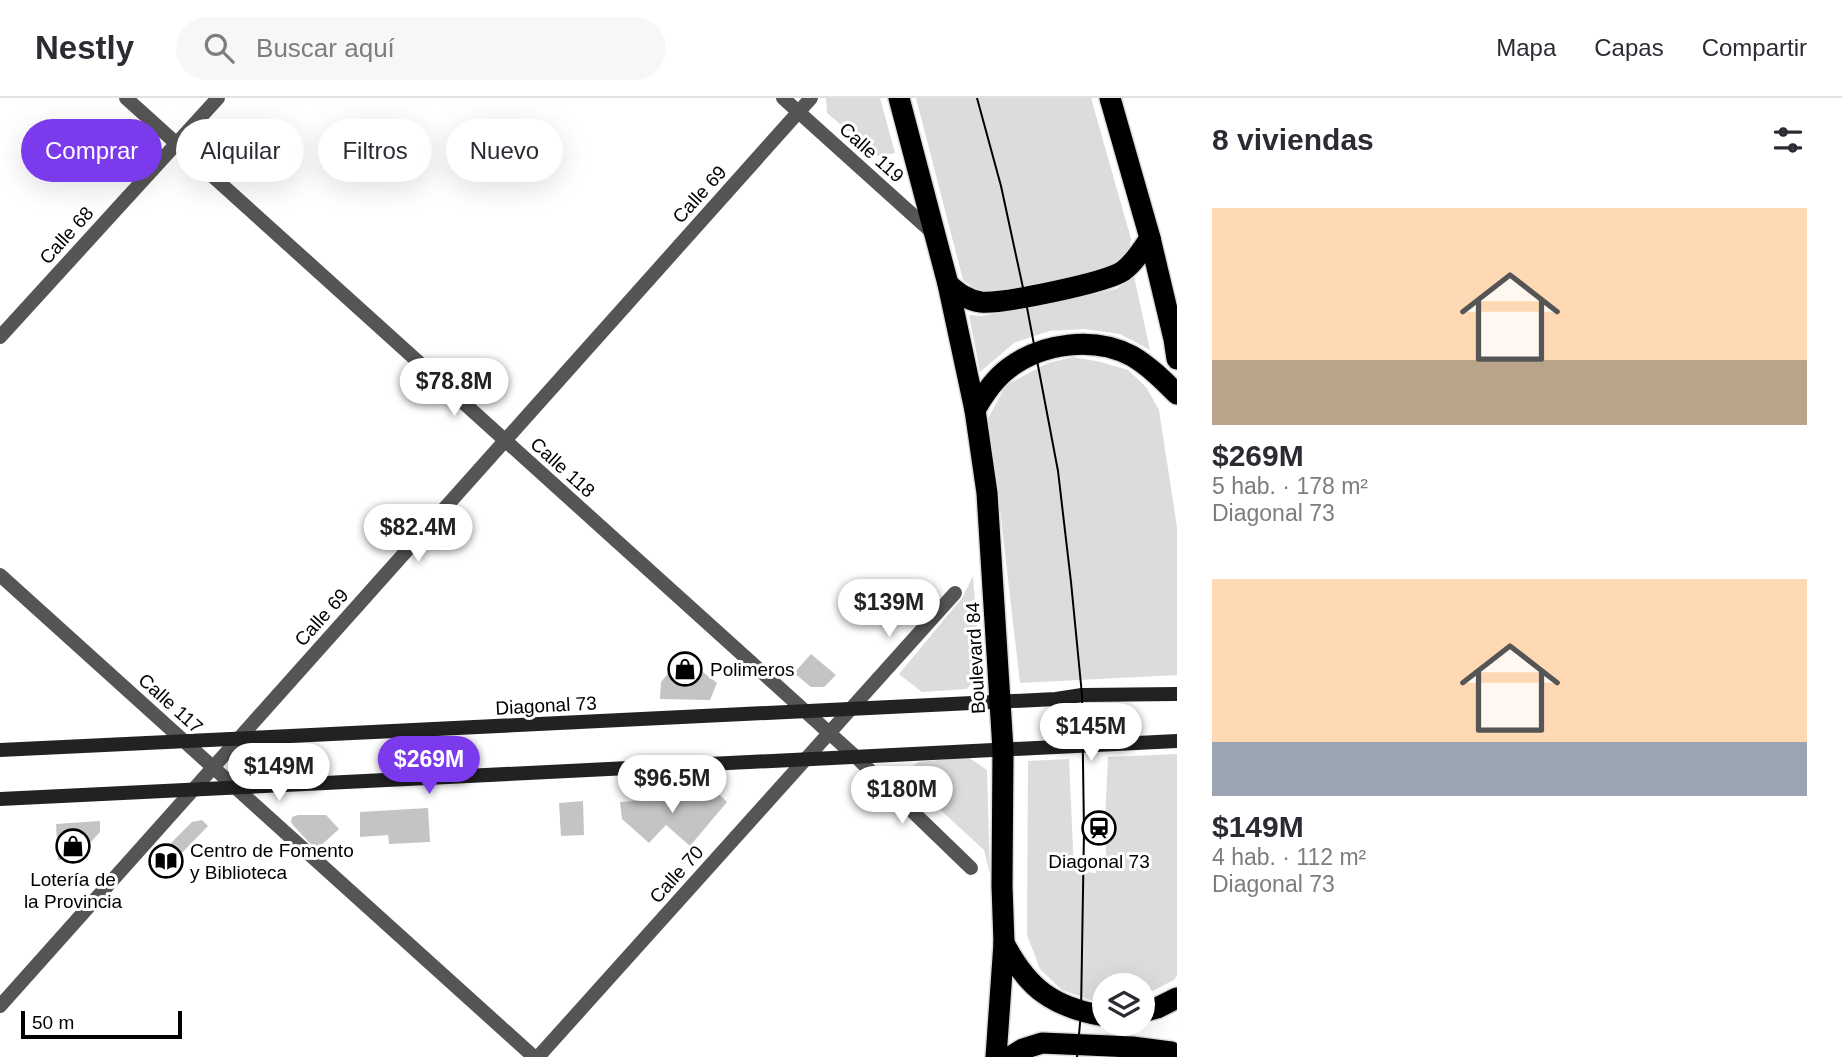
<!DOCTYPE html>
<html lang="es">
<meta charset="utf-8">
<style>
:root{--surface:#fff;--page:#f7f7f7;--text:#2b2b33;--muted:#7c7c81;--line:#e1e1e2;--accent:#7c3aed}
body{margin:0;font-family:Helvetica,sans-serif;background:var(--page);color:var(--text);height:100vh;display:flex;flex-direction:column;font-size:26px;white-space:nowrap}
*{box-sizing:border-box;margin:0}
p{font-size:23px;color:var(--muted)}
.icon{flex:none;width:38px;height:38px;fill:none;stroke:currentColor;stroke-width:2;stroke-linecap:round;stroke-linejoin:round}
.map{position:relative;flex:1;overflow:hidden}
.drawer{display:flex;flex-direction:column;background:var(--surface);width:665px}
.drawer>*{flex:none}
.banner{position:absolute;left:21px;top:21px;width:665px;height:63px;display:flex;gap:14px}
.buttons{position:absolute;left:1092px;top:875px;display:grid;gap:14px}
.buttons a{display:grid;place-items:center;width:63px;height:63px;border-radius:50%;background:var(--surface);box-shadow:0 7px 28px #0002;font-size:35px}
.scale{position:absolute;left:21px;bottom:18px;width:161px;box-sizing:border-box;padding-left:7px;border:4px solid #000;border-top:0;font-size:19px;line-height:24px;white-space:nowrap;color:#000;-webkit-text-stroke:5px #fff;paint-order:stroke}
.price{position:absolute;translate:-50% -60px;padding:0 16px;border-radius:24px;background:#fff;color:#222;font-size:23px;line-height:46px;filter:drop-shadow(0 2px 4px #0008)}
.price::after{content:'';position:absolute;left:50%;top:42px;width:21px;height:16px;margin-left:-10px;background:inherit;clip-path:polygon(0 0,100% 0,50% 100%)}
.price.current{background:var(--accent);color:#fff}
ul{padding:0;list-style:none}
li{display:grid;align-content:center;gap:14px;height:371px;padding:0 35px}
li span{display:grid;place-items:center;height:217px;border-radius:0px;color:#555}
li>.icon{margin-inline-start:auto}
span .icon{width:126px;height:126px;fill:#fffc;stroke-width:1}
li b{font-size:30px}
h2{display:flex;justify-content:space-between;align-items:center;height:84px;padding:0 35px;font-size:30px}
.chip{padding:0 24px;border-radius:32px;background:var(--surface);box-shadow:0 7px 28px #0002;font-size:24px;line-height:63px}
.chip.current{background:var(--accent);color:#fff}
header{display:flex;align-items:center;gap:42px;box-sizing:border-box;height:98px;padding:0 35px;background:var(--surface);border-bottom:2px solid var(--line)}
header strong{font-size:33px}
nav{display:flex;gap:38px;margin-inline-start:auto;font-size:24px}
.search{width:490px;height:63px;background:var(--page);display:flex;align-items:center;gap:18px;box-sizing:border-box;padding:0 24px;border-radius:38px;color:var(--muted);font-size:26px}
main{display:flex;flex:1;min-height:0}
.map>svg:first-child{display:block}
.green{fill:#dcdcdc}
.building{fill:#c4c4c4}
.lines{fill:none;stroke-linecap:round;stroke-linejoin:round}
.highway-casing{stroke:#dbdbdb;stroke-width:24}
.street{stroke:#555;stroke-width:14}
.secondary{stroke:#222;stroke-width:14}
.highway{stroke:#000;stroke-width:21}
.tram{stroke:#000;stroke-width:2}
.labels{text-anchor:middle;stroke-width:6;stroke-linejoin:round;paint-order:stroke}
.street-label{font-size:19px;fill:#000;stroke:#fff}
.poi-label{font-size:19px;fill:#000;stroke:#fff;text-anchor:start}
</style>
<header>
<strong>Nestly</strong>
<div class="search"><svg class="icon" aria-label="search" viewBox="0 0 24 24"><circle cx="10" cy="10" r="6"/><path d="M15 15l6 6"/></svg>Buscar aquí</div>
<nav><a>Mapa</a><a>Capas</a><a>Compartir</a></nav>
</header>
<main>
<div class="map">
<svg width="1177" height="959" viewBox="0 0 1177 959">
<rect width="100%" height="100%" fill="#fff"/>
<g class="green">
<polygon points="826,0 880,0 895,55 878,58 827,15"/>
<polygon points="916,0 1091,0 1131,141 1128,160 1118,171 994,195 977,192 963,182"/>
<polygon points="1134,178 1150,252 1120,236 1084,231 1049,233 1014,245 980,274 969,217 982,218 1116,191"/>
<polygon points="1073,259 1101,264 1128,272 1146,289 1159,312 1177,429 1177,577 1020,585 998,394 985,326 1006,287 1048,265"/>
<polygon points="973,478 981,574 967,591 922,594 899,576 962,500"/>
<polygon points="1177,656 1177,878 1174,882 1143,898 1143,887 1104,887 1104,904 1093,903 1062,892 1040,871 1027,837 1028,663 1069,661 1074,773 1096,775 1097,758 1106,757 1105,722 1108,659"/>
<polygon points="968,659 987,672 990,776 984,752 909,683 909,671 918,664"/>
</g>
<g class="building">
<polygon points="811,556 836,577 824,589 811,589 794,575"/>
<polygon points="682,558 717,585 710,602 660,601 661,584"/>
<polygon points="719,696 727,704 690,748 666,727 649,745 622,721 620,704"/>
<polygon points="583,703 584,737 561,738 559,705"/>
<polygon points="428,710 430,744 389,746 388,737 360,739 360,714"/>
<polygon points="298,717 326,717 339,731 316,752 293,727 291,724 292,719"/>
<polygon points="202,722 208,728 177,760 167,749 192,724"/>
<polygon points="100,723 100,734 75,761 58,762 56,726"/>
</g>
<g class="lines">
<defs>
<g id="highway">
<polyline points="899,0 948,186 975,312 987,395 1003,652 1002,788 1004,845 996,959"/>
<polyline points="1110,0 1150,140 1174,241 1177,261"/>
<path d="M948 186C958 195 967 202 981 204 1002 206 1105 185 1123 173 1134 165 1142 152 1150 140"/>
<path d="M975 312C984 296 994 281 1009 270 1042 245 1094 238 1132 258 1149 268 1163 282 1177 296"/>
<path d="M1004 845C1028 891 1053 909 1104 918"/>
<polyline points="1143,914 1157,910 1177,900"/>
<polyline points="1010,959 1023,951 1042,945 1132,949 1171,954 1177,959"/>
</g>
</defs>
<use href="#highway" class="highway-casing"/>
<g class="street">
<polyline points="126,0 857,660 971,770"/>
<polyline points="783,0 934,136"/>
<polyline points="0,239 218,0"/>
<polyline points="0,477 534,959"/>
<polyline points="0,908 811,0"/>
<polyline points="538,959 955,495"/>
</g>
<g class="secondary">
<polyline points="0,652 1056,601 1082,597 1177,596"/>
<polyline points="0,701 1177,643"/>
</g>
<use href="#highway" class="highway"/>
<polyline class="tram" points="977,0 1001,88 1025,199 1058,373 1071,484 1082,597 1084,733 1081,914 1077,959"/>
</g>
<defs>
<symbol id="shop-ring" viewBox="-11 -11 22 22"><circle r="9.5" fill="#fff" stroke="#000" stroke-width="1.5"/><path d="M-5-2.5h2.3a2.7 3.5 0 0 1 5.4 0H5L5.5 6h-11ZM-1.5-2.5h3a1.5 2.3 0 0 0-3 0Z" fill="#000"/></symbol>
<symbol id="station-ring" viewBox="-11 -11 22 22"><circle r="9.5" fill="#fff" stroke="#000" stroke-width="1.5"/><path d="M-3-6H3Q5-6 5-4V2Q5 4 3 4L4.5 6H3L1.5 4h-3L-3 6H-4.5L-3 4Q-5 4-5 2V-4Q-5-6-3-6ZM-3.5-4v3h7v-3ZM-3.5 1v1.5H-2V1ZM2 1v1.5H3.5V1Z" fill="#000"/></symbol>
<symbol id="library-ring" viewBox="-11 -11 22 22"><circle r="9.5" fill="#fff" stroke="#000" stroke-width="1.5"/><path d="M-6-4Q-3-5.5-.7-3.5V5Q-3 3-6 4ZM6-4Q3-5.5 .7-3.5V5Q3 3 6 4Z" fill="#000"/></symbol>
</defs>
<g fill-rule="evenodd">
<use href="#shop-ring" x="666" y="552" width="38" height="38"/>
<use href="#station-ring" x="1080" y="711" width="38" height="38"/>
<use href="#shop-ring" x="54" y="729" width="38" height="38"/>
<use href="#library-ring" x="147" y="744" width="38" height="38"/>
</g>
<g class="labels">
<g class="street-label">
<text transform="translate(872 54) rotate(42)" y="7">Calle 119</text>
<text transform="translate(699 96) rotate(-48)" y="7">Calle 69</text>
<text transform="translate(66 137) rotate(-48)" y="7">Calle 68</text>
<text transform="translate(563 369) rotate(42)" y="7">Calle 118</text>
<text transform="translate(321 519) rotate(-48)" y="7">Calle 69</text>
<text transform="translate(975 560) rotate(-93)" y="7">Boulevard 84</text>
<text transform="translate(171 605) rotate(42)" y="7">Calle 117</text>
<text transform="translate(546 607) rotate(-3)" y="7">Diagonal 73</text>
<text transform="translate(676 776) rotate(-48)" y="7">Calle 70</text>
</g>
<g class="poi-label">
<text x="710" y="578">Polimeros</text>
<text x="190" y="759">Centro de Fomento<tspan x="190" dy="22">y Biblioteca</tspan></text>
<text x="1099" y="770" text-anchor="middle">Diagonal 73</text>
<text x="73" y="788" text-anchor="middle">Lotería de<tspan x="73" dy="22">la Provincia</tspan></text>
</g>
</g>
</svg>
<div class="buttons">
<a><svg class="icon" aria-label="layers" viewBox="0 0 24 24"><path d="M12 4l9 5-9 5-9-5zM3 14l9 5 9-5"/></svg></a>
</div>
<div class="scale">50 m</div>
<b class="price" style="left:454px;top:320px">$78.8M</b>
<b class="price" style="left:418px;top:466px">$82.4M</b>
<b class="price" style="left:889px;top:541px">$139M</b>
<b class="price" style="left:1091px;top:665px">$145M</b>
<b class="price current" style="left:429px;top:698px">$269M</b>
<b class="price" style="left:279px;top:705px">$149M</b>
<b class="price" style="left:672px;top:717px">$96.5M</b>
<b class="price" style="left:902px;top:728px">$180M</b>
<div class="banner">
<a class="chip current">Comprar</a>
<a class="chip">Alquilar</a>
<a class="chip">Filtros</a>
<a class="chip">Nuevo</a>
</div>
</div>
<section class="drawer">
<h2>8 viviendas<svg class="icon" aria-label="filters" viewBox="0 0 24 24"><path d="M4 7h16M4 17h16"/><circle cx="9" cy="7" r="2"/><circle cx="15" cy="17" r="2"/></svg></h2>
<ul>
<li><span style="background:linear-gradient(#ffd9b3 70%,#b9a48a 0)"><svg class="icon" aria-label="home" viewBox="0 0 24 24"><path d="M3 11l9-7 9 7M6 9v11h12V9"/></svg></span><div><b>$269M</b><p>5 hab. · 178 m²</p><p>Diagonal 73</p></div></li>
<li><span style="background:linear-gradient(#ffd9b3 75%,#9aa5b1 0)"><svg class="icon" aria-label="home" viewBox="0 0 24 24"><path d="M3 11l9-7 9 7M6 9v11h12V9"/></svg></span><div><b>$149M</b><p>4 hab. · 112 m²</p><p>Diagonal 73</p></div></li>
</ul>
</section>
</main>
